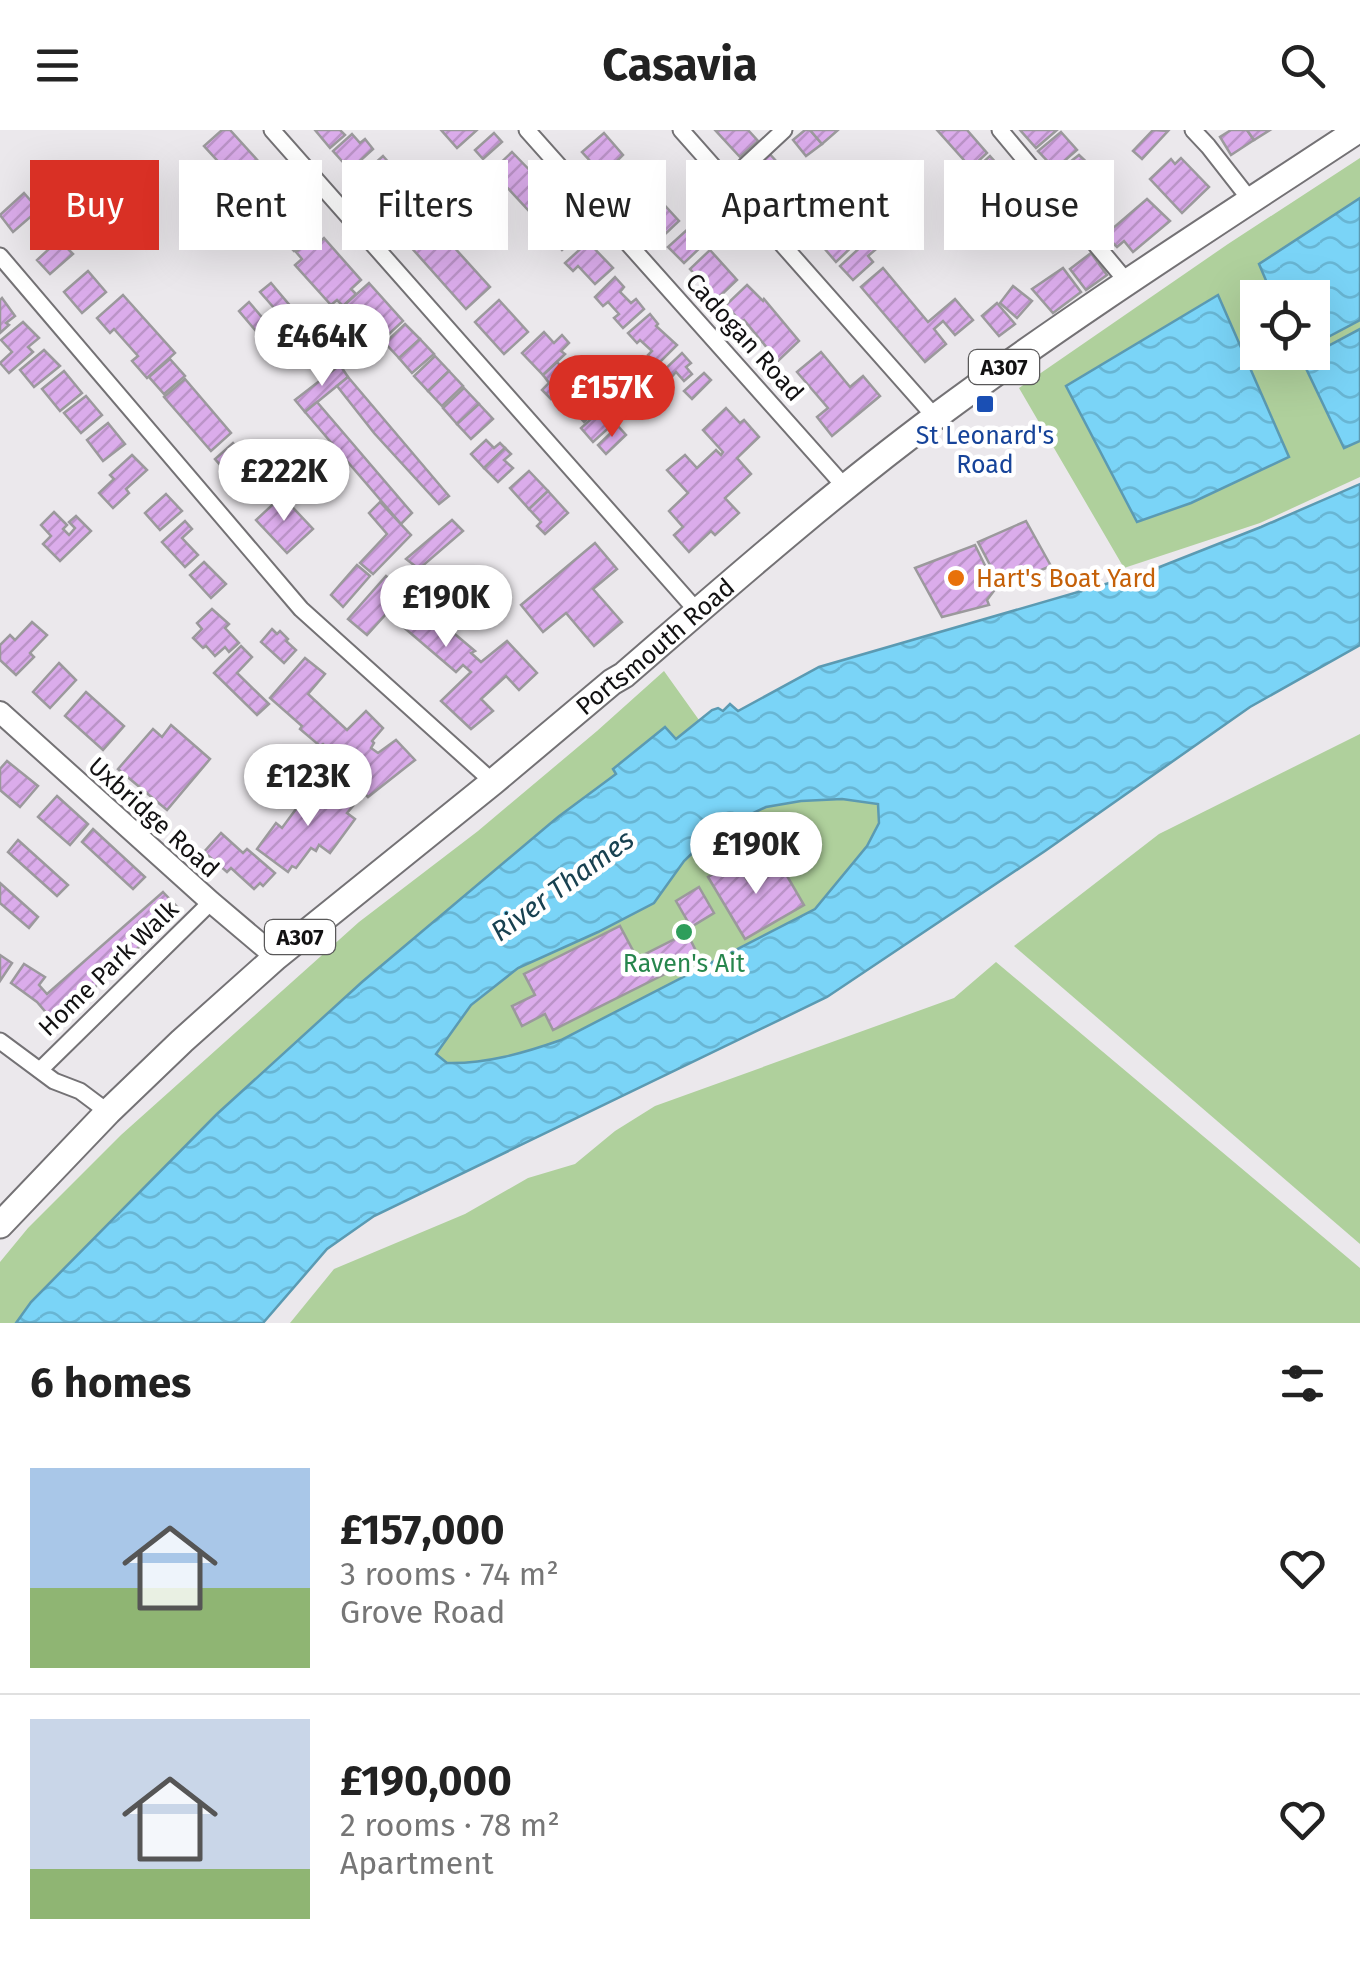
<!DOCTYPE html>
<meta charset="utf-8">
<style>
:root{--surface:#fff;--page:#f6f6f6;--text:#222;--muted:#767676;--line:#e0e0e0;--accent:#d93025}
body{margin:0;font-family:"Fira Sans",sans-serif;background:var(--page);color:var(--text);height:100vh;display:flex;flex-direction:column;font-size:38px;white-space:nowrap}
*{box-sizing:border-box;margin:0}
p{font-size:32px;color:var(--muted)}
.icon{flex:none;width:55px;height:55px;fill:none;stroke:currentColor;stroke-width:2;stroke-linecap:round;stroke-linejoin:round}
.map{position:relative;height:1193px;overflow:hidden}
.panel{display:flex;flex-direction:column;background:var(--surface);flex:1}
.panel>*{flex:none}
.hud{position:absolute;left:30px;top:30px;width:1300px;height:90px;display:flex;gap:20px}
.buttons{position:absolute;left:1240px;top:150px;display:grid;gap:20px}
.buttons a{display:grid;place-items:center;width:90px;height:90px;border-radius:0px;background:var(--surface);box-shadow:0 10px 40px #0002;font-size:50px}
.price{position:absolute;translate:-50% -85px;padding:0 22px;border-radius:35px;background:#fff;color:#222;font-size:32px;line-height:65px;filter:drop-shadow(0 2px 5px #0008)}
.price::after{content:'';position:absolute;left:50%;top:60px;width:30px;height:22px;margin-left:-15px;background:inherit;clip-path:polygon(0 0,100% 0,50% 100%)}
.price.active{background:var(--accent);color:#fff}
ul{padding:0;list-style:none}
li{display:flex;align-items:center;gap:30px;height:250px;padding:0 30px}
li+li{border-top:2px solid var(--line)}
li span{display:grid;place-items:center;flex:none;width:280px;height:200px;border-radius:0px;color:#555}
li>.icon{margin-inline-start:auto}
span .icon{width:120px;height:120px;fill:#fffc;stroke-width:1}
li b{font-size:42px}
h2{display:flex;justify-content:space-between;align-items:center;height:120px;padding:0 30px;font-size:42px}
.tag{padding:0 35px;border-radius:0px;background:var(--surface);box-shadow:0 10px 40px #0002;font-size:35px;line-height:90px}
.tag.active{background:var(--accent);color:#fff}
header{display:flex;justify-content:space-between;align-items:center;height:130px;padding:0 30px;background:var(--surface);font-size:45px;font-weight:700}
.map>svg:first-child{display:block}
.green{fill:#afd09c}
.water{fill:url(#water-waves);stroke:#5b9ab2;stroke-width:2.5;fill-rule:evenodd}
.building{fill:url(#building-hatch);stroke:#9b999c;stroke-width:2.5}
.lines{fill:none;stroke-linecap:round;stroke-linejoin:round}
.minor-casing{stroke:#747275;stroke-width:19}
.tertiary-casing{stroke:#747275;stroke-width:24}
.primary-casing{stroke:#747275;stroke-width:29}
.minor{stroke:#fff;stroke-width:15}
.tertiary{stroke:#fff;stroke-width:20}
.primary{stroke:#fff;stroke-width:25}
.transit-dot{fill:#1a4fb4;stroke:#fff;stroke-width:4}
.food-dot{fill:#e8710a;stroke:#fff;stroke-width:4}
.leisure-dot{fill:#2e9e5b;stroke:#fff;stroke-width:4}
.labels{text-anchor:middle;stroke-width:9;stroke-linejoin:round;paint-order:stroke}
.shield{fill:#fff;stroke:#595859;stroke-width:2.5}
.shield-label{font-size:22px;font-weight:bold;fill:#121112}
.street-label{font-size:25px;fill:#121112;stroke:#fff}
.transit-label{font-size:25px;fill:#164399;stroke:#fff}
.food-label{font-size:25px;fill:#c56008;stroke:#fff;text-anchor:start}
.leisure-label{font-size:25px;fill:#27864d;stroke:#fff}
.water-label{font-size:28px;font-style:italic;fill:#184150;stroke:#fff}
</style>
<header><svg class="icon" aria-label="menu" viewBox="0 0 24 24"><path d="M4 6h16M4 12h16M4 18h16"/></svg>Casavia<svg class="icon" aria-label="search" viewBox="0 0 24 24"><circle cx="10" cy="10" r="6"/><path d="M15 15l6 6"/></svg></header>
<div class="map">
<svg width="1360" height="1193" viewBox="0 0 1360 1193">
<defs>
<pattern id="water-waves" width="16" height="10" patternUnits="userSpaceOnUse" patternTransform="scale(2.5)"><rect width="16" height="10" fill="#7ad4f7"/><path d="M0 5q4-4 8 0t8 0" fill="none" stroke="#68b5d3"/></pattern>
<pattern id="building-hatch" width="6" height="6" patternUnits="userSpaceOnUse" patternTransform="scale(2.5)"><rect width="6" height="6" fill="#dbaceb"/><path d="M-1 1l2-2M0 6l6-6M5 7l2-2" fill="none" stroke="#bb93c8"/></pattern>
</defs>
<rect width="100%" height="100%" fill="#ebe8ec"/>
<g class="green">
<polygon points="1360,28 1360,68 1260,134 1273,167 1258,168 1258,222 1312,222 1313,215 1360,190 1360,199 1302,231 1344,318 1360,311 1360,347 1260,393 1124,438 1019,258 1228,114"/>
<polygon points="664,541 699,590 676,609 665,597 614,638 617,643 558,687 362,852 217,984 31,1172 16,1193 0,1193 0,1132 28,1098 121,1005 359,792 478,701 597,601"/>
<polygon points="1360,604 1360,1114 1014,816 1159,704"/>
<path d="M842 669 878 674 879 693 867 716 815 779 561 910C524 923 486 934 447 933L436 923 471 876 518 838 598 802 654 773 684 731 715 702 766 677 801 671Z"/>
<polygon points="996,832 1360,1138 1360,1193 290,1193 334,1139 465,1084 528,1048 575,1034 615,1001 655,976 954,868"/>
</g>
<g class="water">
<polygon points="1360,68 1360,190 1313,215 1312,168 1273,167 1259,134"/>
<polygon points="1218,165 1289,327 1191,373 1137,392 1066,256"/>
<polygon points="1360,199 1360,311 1344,318 1302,230"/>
<path d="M1360 354V515L1250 577 1045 721 827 867 374 1086 327 1119 263 1193H16L31 1172 217 984 362 852 558 687 616 644 613 639 665 597 676 609 712 580 718 578 723 581 730 574 738 581 819 537 1147 442 1261 397ZM842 669 878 674 879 693 867 716 815 779 561 910C524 923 486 934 447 933L436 924 471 875 518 838 598 802 654 773 684 731 715 701 766 677 801 671Z"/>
</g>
<g class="building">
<polygon points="222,0 230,0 260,33 252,39 255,42 244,51 241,49 237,52 204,16"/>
<polygon points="315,0 340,0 345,5 330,18"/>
<polygon points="441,0 477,0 457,18"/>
<polygon points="715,0 748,0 758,11 740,27"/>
<polygon points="805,0 810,0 822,14 806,26 793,10"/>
<polygon points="810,0 838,0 822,14"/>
<polygon points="937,0 967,0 987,23 971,38"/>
<polygon points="1020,0 1057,0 1036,18"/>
<polygon points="1153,0 1168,1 1142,29 1133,21"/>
<polygon points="1231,0 1247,0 1254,10 1231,25 1220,7"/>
<polygon points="1247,0 1270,0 1254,10"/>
<polygon points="1061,2 1077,20 1055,39 1038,21"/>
<polygon points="494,3 502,12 483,29 475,20"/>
<polygon points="604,3 623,25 603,45 582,22"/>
<polygon points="352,4 360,13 365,9 373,19 350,40 333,21"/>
<polygon points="512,22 542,53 539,56 546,63 528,80 492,41"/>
<polygon points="768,22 794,51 776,68 749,39"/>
<polygon points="1079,25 1097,42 1073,61 1056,43"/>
<polygon points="383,26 391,35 386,39 397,51 401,47 409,56 382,80 373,71 378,67 368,55 364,59 356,50"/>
<polygon points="990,26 1032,73 1014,87 973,41"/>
<polygon points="1181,28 1209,57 1182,83 1150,49 1171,29 1175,34"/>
<polygon points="628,32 658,62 637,81 608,51"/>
<polygon points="269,43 286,62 283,64 288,70 266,90 244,66"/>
<polygon points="815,53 829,69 822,75 826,79 807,98 783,72 803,54 807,59"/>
<polygon points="50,55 88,98 66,117 73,124 50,144 37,130 60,109 36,82 13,102 0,85 24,63 31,71"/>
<polygon points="408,64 424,81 398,105 383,87"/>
<polygon points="658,68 679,91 662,107 640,84"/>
<polygon points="555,69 583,101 562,120 534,88"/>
<polygon points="1147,69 1170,91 1133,122 1124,111 1117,117 1105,105"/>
<polygon points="294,77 299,82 302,80 319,98 294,121 272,98"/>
<polygon points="1034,77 1049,92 1026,111 1012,96"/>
<polygon points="838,78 847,87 839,95 847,103 854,97 863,106 836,132 812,104"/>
<polygon points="433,94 490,157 466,179 409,115"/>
<polygon points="689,98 704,114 684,133 668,117"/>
<polygon points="324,108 361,150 351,159 356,164 343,176 337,170 331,175 295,135 302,129 296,122 309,111 314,117"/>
<polygon points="588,112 613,138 595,154 578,136 573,141 565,133"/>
<polygon points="866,112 875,120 868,126 873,132 853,150 840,136"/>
<polygon points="710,120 737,150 717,169 690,139"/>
<polygon points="1091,123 1107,145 1086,160 1070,139"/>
<polygon points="883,138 928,192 955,169 973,190 955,205 943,191 934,199 946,214 925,232 861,157"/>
<polygon points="1063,138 1081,162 1053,183 1032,159"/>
<polygon points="88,141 106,162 82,183 64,162"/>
<polygon points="615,147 624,157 620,162 631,173 636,169 644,179 623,198 614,188 619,184 608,172 603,176 595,167"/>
<polygon points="271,153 292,178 282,187 260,162"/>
<polygon points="369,153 403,191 376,216 341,178"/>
<polygon points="747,155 763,171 764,169 799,211 778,231 744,190 741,192 726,175"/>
<polygon points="1013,156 1032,171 1017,188 1000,173"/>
<polygon points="123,165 175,223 147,248 132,231 138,226 114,199 110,203 97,188"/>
<polygon points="2,168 15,186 6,193 9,195 0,203 0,170"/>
<polygon points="499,170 528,202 504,224 475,192"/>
<polygon points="249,172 271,198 261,207 239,181"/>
<polygon points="997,173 1015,194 999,206 982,186"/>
<polygon points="650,184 658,194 656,196 677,215 657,235 648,225 652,221 640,210 637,213 628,203"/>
<polygon points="23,192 39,208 28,217 33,222 9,243 0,233 12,222 1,210"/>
<polygon points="310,193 319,202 284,235 276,224"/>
<polygon points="405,194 420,209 399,228 385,213"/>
<polygon points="544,202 554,213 562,205 569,213 561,221 565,224 543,245 522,223"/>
<polygon points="420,209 434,224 412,243 399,228"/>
<polygon points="44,220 60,236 34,257 20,240"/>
<polygon points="821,222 850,257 863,246 880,266 832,306 817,287 828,278 797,242"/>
<polygon points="682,223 691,233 686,237 692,244 684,251 676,242 669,250 662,242"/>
<polygon points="435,226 449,241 428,261 414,246"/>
<polygon points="170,229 185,246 164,264 149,247"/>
<polygon points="557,232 580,256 566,270 557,264 551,269 542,260 549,253 543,245"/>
<polygon points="340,235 348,247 305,282 295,270"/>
<polygon points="64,241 82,263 60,281 42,259"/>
<polygon points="449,241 463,256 442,276 428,261"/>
<polygon points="704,243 711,250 692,269 684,261"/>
<polygon points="348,247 449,366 439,374 374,303 337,256"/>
<polygon points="185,249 231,303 211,321 164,267"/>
<polygon points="587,252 596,261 604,254 611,261 603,269 606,271 584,292 566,272"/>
<polygon points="464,258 479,274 457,294 443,278"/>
<polygon points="86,266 102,285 81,303 64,283"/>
<polygon points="317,272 412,383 401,394 305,282"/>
<polygon points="479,274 493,289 471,309 457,294"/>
<polygon points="726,278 740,293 744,290 759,307 737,328 751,344 725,368 739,383 715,405 711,401 689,422 674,405 683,397 669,381 688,363 667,340 685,325 697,338 716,320 721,325 723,322 703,300"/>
<polygon points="601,280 613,294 593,312 581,298"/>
<polygon points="108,293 125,314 103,331 87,310"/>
<polygon points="618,296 626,305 606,324 598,315"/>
<polygon points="486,310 494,318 500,313 505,318 484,338 471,324"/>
<polygon points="233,313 266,351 248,367 215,329"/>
<polygon points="505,318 511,324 504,330 513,338 498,352 484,338"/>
<polygon points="132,325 147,340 126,359 129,363 113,378 99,363 114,349 110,345"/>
<polygon points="529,341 548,361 529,379 510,358"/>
<polygon points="548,361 568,383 545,404 537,396 541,392 529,379"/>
<polygon points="166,364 182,381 160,400 145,383"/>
<polygon points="282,366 313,399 287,423 256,390"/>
<polygon points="380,372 411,405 373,444 360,433 387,404 369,383"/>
<polygon points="54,382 67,395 63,399 69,405 75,398 69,392 76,386 91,401 60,431 43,414 51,406 41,395"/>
<polygon points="452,390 463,401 419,439 406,429"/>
<polygon points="185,391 192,399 182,408 198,425 185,437 162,412"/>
<polygon points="1026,391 1051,436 1001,456 978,412"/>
<polygon points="595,413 617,439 593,459 622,492 594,516 566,483 543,502 521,475"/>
<polygon points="975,415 996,458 987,470 989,475 942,487 915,438"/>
<polygon points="204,432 226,454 211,468 190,445"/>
<polygon points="357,435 370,446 343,477 331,465"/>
<polygon points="386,446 475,521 471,523 481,532 507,511 537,543 519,560 506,546 481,569 493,581 471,599 441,571 471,542 463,535 456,542 387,483 367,505 348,489"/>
<polygon points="212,479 229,494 225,498 239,513 229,522 225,517 215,526 206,516 203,518 193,508 202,499 197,493"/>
<polygon points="32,492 47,505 30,523 34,527 16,545 0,530 0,515 10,505 15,510"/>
<polygon points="272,499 277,504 280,501 288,509 286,511 296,520 284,533 261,512"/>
<polygon points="241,516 252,527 237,543 269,574 257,585 214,543"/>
<polygon points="305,528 325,544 308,564 347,600 366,581 383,598 372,611 374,613 371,618 378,623 396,610 415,630 368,667 348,647 365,631 359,626 348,637 323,614 320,616 300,599 302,596 270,568"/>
<polygon points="59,533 76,550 50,578 33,562"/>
<polygon points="86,562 124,596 103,620 65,586"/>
<polygon points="171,595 210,629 167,680 118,639 153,599 162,607"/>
<polygon points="7,631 38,656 20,677 0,660 0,639"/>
<polygon points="313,656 328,668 333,661 353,676 347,683 355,689 330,723 319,715 316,721 311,718 296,738 292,736 288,742 257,719 276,693 282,698"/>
<polygon points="57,666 88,694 70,715 38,687"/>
<polygon points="93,699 145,747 133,759 82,712"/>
<polygon points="221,703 243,723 247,719 275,743 263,756 260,753 254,759 231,738 227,742 204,722"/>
<polygon points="18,710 68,755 57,766 8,722"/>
<polygon points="736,731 747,750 779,732 804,775 745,809 708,747"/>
<polygon points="0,753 38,787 29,798 0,773"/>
<polygon points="699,757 714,783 691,797 676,771"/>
<polygon points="163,762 180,780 55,893 37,872 11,853 24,834 45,847 39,855 47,864"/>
<polygon points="620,796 637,828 687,803 699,827 553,900 545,884 522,896 512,876 535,865 524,844"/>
<polygon points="0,825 12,833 0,851"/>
</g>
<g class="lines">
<defs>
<g id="minor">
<polyline points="272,0 697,481"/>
<polyline points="527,0 845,357"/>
<polyline points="681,0 935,287"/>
<polyline points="1000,0 1128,153"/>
<polyline points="1193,0 1208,16 1251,71"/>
<polyline points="727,53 784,0"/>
<polyline points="0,126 301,479 493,652"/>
<polyline points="0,911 54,951 80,961 108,982"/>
<polyline points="40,940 211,772"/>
</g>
<polyline id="tertiary" points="0,582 211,772 276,827"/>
<g id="primary">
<path id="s1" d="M0 1095 108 982 182 911 276 827 493 652 612 552 624 545C727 456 829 366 938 285 1074 184 1217 93 1358 0"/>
</g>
</defs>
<use href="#minor" class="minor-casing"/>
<use href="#tertiary" class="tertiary-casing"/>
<use href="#primary" class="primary-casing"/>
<use href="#minor" class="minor"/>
<use href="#tertiary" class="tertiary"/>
<use href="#primary" class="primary"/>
</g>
<rect class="transit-dot" x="975" y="264" width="20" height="20" rx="5"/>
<circle class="food-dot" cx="956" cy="448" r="10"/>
<circle class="leisure-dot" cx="684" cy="802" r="10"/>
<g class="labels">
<g class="shield">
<rect x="969" y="220" width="70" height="34" rx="8"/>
<rect x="265" y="790" width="70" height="34" rx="8"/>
</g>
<g class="shield-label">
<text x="1004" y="245">A307</text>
<text x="300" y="815">A307</text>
</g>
<g class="street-label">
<text transform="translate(745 207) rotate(48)" y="9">Cadogan Road</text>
<text dy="9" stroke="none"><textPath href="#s1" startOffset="875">Portsmouth Road</textPath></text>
<text transform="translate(154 687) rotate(42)" y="9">Uxbridge Road</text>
<text transform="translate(108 838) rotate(-44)" y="9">Home Park Walk</text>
</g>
<g class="transit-label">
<text x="985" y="314">St Leonard's<tspan x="985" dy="29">Road</tspan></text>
</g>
<g class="food-label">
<text x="976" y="457">Hart's Boat Yard</text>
</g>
<g class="leisure-label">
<text x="684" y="842">Raven's Ait</text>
</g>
<g class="water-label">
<text transform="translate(562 755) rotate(-36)" y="10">River Thames</text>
</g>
</g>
</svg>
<div class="buttons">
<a><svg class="icon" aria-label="locate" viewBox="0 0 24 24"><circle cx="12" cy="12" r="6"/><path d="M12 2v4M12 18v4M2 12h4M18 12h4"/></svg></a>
</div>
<b class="price" style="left:322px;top:259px">£464K</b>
<b class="price active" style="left:612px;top:310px">£157K</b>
<b class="price" style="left:284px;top:394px">£222K</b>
<b class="price" style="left:446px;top:520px">£190K</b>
<b class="price" style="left:308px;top:699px">£123K</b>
<b class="price" style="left:756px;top:767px">£190K</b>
<div class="hud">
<a class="tag active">Buy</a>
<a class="tag">Rent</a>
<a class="tag">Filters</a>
<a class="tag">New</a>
<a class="tag">Apartment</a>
<a class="tag">House</a>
</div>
</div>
<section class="panel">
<h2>6 homes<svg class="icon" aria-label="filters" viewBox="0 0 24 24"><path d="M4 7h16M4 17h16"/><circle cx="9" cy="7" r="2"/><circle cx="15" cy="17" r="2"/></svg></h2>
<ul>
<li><span style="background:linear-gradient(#a9c7e8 60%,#8fb573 0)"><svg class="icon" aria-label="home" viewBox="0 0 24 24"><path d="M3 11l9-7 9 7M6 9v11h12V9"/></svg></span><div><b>£157,000</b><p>3 rooms · 74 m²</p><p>Grove Road</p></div><svg class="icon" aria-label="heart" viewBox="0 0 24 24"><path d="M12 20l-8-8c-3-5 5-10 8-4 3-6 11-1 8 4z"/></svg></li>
<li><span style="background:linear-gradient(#c9d6e8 75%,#8fb573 0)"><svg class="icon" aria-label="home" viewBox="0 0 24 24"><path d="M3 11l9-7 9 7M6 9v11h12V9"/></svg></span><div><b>£190,000</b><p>2 rooms · 78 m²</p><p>Apartment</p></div><svg class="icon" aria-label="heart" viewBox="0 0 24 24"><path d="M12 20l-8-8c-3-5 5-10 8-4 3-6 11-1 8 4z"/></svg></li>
</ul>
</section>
